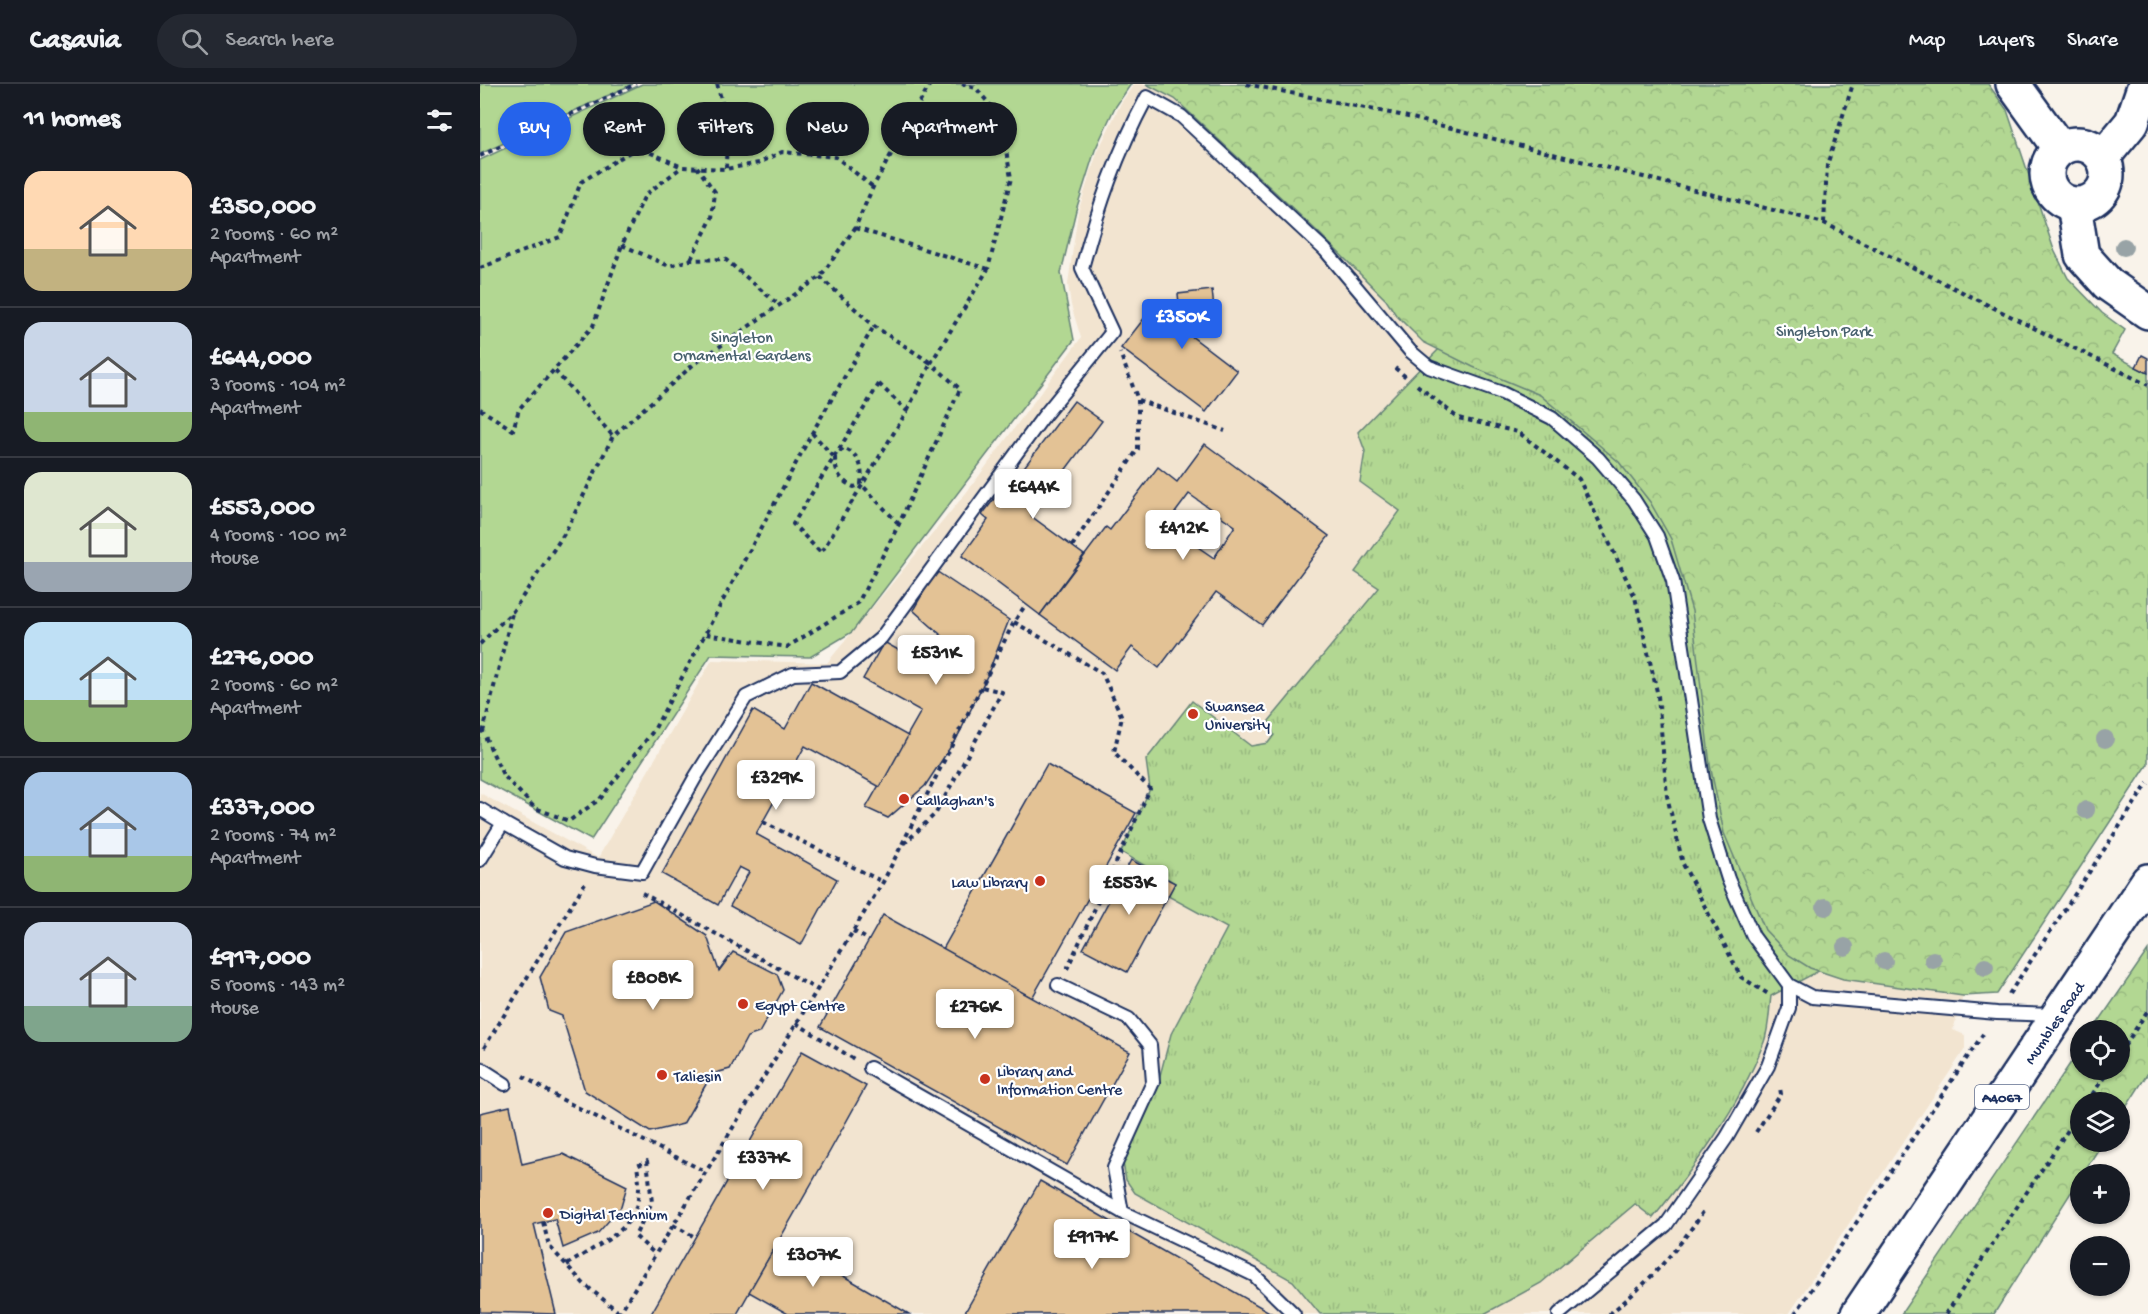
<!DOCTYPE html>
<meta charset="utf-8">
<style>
:root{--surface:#171b24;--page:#242831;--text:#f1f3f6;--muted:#9ea1a6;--line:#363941;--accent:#2563eb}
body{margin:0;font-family:"Gochi Hand",sans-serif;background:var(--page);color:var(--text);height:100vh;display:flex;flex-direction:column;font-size:22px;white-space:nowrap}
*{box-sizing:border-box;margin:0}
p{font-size:20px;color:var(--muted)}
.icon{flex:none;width:33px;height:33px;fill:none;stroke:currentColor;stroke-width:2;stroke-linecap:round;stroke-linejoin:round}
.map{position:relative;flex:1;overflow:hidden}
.drawer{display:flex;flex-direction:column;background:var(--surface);width:480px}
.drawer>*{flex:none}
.guide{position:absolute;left:18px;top:18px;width:570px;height:54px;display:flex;gap:12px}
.fabs{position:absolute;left:1590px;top:936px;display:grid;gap:12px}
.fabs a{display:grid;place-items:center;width:60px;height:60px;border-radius:50%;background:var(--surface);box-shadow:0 2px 4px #0004;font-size:30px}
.price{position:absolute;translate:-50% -51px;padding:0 14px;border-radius:6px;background:#fff;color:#222;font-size:20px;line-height:39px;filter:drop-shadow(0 2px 3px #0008)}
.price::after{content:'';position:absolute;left:50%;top:36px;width:18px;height:14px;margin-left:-9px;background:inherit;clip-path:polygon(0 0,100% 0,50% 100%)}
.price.selected{background:var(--accent);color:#fff}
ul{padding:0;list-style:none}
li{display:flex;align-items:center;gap:18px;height:150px;padding:0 24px}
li+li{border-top:2px solid var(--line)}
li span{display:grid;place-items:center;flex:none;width:168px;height:120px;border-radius:18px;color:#555}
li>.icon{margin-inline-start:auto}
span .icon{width:72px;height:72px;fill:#fffc;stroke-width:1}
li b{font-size:26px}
h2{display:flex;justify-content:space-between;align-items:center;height:72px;padding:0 24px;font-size:26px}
.tag{padding:0 21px;border-radius:27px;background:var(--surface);box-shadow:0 2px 4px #0004;font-size:21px;line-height:54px}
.tag.selected{background:var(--accent);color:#fff}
header{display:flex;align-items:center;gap:36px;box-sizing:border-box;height:84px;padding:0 30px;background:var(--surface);border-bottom:2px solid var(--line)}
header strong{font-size:28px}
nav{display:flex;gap:33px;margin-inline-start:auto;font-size:21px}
.search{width:420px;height:54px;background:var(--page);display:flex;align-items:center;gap:15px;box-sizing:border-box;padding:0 21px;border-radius:33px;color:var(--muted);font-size:22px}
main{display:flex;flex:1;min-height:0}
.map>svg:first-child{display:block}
.built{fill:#f2e4d0}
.grass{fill:url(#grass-tufts);stroke:#668378;stroke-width:1.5}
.park{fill:url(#park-crowns);stroke:#668378;stroke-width:1.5}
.garden{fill:#b2d792;stroke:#668378;stroke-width:1.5}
.building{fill:#e3c295;stroke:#1b2f5e;stroke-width:1.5;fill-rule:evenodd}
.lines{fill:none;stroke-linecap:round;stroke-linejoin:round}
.lane-casing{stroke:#1b2f5e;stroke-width:16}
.secondary-casing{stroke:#1b2f5e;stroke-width:38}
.primary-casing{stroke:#1b2f5e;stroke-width:38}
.path{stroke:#1b2f5e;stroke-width:4;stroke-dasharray:4.5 4.5;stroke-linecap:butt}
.lane{stroke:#fff;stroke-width:12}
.secondary{stroke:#fff;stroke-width:33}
.primary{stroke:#fff;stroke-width:33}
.tree{fill:#98a3a6}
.poi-dot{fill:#c8321e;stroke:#fff;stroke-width:2}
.labels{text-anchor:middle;stroke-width:4.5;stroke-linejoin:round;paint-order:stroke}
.shield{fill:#fff;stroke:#5f6d8e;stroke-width:1.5}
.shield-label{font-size:15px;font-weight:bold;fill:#1b2f5e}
.park-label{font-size:16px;fill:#48616e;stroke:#fff}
.poi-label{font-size:16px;fill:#1b2f5e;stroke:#fff;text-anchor:start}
.street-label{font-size:16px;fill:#1b2f5e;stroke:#fff}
</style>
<header>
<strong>Casavia</strong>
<div class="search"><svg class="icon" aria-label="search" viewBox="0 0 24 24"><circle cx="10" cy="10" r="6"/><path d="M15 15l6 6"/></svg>Search here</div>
<nav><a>Map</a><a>Layers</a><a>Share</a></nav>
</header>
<main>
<section class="drawer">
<h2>11 homes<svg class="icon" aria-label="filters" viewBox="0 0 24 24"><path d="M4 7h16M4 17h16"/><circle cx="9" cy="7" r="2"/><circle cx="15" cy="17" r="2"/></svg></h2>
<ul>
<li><span style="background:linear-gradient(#ffd9b3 65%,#c2b280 0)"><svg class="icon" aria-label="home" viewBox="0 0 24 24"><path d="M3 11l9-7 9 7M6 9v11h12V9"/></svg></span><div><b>£350,000</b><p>2 rooms · 60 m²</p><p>Apartment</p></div></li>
<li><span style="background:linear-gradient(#c9d6e8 75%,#8fb573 0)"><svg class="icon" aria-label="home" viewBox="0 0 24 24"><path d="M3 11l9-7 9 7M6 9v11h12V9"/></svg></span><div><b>£644,000</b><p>3 rooms · 104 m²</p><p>Apartment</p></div></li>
<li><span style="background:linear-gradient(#dfe7d0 75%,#9aa5b1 0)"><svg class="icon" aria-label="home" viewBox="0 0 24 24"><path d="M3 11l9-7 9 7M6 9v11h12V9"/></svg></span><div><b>£553,000</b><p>4 rooms · 100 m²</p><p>House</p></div></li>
<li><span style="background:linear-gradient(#bfe0f5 65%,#8fb573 0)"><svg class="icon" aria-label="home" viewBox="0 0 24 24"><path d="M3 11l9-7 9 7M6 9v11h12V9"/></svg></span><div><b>£276,000</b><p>2 rooms · 60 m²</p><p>Apartment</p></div></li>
<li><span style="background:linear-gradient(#a9c7e8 70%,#8fb573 0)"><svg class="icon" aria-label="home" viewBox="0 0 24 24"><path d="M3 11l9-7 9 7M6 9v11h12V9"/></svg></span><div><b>£337,000</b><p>2 rooms · 74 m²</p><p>Apartment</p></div></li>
<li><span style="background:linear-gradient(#c9d6e8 70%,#7fa58c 0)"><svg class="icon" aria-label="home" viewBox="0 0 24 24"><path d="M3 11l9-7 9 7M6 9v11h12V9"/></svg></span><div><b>£917,000</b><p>5 rooms · 143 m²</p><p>House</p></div></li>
</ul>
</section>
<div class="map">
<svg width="1668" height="1230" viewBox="0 0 1668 1230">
<defs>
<pattern id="grass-tufts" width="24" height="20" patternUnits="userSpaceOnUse" patternTransform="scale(1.5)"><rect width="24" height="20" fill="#b2d792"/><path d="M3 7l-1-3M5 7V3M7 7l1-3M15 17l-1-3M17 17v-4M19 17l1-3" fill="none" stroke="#98b980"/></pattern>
<pattern id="park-crowns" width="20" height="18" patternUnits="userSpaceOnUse" patternTransform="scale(1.5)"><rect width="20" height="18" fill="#b2d792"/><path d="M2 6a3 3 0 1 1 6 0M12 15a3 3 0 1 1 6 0" fill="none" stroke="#98b980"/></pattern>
</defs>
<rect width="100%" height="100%" fill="#f9f3ea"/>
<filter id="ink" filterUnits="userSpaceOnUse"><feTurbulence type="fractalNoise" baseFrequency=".0167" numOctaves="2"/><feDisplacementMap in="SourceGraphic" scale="12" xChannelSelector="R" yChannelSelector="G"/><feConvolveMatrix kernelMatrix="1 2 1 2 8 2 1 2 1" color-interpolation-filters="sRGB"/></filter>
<g filter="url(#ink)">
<polygon class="built" points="654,0 666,0 695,15 887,195 933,249 955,265 993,283 1363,895 1483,912 1473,946 1485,951 1485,965 1309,1230 0,1230 0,709 118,774 232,576 347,579 490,404 601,254 591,221 588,200 598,128 617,69 641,19"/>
<path class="grass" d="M1000 223 1195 431 1339 887 1291 912C1289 927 1289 944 1284 958 1259 1024 1217 1080 1173 1134L1155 1120 1061 1199 1004 1230H840L813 1197 655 1109 646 1096 643 1079 678 999 691 950 747 844 688 812 695 799 641 768 670 705 666 676 712 617 771 662 788 659 794 651 789 637 899 504 875 488 920 427 880 398 885 367 878 348Z"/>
<g class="park">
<polygon points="666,0 1508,0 1527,26 1574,166 1588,194 1622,229 1645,246 1632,270 1668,289 1668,680 1517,910 1483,912 1363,895 1330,884 1309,871 1285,846 1244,749 1230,681 1212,527 1191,455 1170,418 1139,378 1060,311 993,283 943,258 916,231 906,216 839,149 695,15"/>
<polygon points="1668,866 1668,989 1640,1033 1640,1018 1600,1018 1600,1058 1623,1058 1514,1230 1421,1230 1600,965 1600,986 1640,986 1640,946 1613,946"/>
</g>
<g class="garden">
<polygon points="0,0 153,0 0,70"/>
<polygon points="162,0 651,0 634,25 615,66 596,126 581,189 594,256 372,548 330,573 231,571 111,756 0,695 0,76"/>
</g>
<g class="building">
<polygon points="732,206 736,242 708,244 706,248 757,287 726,328 641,264 673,223 698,242 701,237 698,210"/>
<polygon points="1662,271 1668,274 1668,289 1656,283"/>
<polygon points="594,317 622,337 551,432 604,471 560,531 482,472 508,436 502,431 520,407 524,410"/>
<path d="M725 360 849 452 782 541 736 508 679 584 652 563 635 586 560 531 626 443 630 446 678 383 697 398ZM709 410 755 442 734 474 686 441Z"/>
<polygon points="456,487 529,536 507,592 479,650 445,702 408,734 386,724 441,627 383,595 404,558 451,584 469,558 433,526"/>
<polygon points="331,598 428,652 400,703 325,662 276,750 357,795 321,861 250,822 269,788 259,783 238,821 182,790 273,626 305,645"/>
<polygon points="567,680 656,729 552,914 463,865"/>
<polygon points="651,776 695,799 647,888 603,865"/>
<polygon points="174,817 227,852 239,887 253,868 297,890 303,906 279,949 267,953 250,985 232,990 203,1040 170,1048 105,1007 82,932 69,927 60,893 86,848"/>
<polygon points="403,831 650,968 587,1081 340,943"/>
<polygon points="322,967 386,1002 350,1067 257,1230 171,1230"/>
<polygon points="30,1022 42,1080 83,1070 147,1102 141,1123 118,1149 83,1164 75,1135 54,1140 76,1230 0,1228 0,1029"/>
<polygon points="560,1097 644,1145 793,1230 484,1230"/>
<polygon points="299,1156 360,1190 429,1230 308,1230 269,1208"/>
</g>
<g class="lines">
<defs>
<g id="lane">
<polyline points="0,725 23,739"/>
<path d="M0 776 23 739 85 774 115 782 162 788 216 692 266 613 313 590 360 588 401 554 563 333 632 248 602 184C619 121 636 71 667 13L701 32 845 166 930 267 949 283 1022 309 1072 334 1118 374 1154 416 1177 452 1193 497 1229 735 1248 795 1273 852 1309 901V924L1288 982 1247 1053 1186 1141 1079 1230"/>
<polyline points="578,901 649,935 670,961 673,998 634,1084 642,1128"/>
<polyline points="1309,901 1332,913 1517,929 1574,931"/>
<polyline points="0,984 25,1000"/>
<polyline points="390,984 642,1128 774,1191 814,1230"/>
</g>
<g id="secondary">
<polyline points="1533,0 1580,65"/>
<circle cx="1597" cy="90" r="30"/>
<polyline points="1623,73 1652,38 1665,0"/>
<polyline points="1594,121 1602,171 1628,200 1668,228"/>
</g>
<g id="primary">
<path id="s1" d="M1378 1230 1668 797"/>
</g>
</defs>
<use href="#lane" class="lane-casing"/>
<use href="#secondary" class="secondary-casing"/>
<use href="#primary" class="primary-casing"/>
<g class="path">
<polyline points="237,0 247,37 246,85"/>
<polyline points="766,0 920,31 1344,139 1668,301"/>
<polyline points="0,72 156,0"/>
<polyline points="1344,139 1347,81 1373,0"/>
<polyline points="375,144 508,185"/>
<polyline points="142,161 189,182 210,176 245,175 300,222"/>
<polyline points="211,175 232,134 235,108 217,83"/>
<polyline points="0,184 80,153 101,98 158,63 202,83 246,85 279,79 302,68 356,73 393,103"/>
<polyline points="340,193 394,242 451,279 427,327"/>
<polyline points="915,284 926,293"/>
<polyline points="75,287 133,352"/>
<polygon points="399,300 427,327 341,469 313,440"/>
<polyline points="937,301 978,334 1038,348 1099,395 1155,513 1178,612 1187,712 1203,780 1261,893 1290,911"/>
<polyline points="658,316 745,347"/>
<polyline points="0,325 33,346 39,325 113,242 142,161 165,111 202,83"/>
<polyline points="332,349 354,373"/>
<path d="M360 368 363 364C380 371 383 382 381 400L419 440"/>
<path d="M355 373C355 388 360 397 374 403L381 400"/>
<polyline points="592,462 658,365 658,316 640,269"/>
<polyline points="534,538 622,589 642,633 634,668 670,705 587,885"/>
<polyline points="226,550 307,563 378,519 419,440 480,305 451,279 508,185 531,94 520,33 496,4 482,0"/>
<polyline points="0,560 33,527 86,447 133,352 213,281 340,193 375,144 393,103 450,0"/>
<polyline points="0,647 3,648 23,691 55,724 89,737 120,715 174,646 332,349 394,242"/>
<polyline points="3,648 32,529"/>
<polyline points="283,738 403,798"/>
<polyline points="424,760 456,729 522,608 502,603"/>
<polyline points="162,809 336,905"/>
<polyline points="373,847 389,856"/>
<polyline points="1529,910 1668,699"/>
<polyline points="316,939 374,975"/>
<polyline points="4,964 105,799"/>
<polyline points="1640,969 1668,926"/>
<polyline points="43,992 79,1014 226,1088"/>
<polyline points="1607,1018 1629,986"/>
<polyline points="1276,1048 1301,1010 1300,1004"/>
<polyline points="63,1138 69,1162 104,1200 140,1229"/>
<polyline points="193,1141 215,1153"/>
<path d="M87 1181C132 1151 168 1144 157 1082L167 1077 172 1118 155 1152 175 1170"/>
<polyline points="139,1230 403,798 534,538 546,520"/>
<path d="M1129 1230C1167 1201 1199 1164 1225 1125"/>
<polyline points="1315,1230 1505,947"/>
<polyline points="1466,1230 1600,1028"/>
</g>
<use href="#lane" class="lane"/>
<use href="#secondary" class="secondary"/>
<use href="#primary" class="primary"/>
</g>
<g class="tree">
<circle cx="1644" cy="163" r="9"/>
<circle cx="1625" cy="655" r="9"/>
<circle cx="1606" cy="726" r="9"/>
<circle cx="1345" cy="823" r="9"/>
<circle cx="1365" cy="863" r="9"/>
<circle cx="1453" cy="876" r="9"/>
<circle cx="1404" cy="877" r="9"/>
<circle cx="1505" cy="883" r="9"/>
</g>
</g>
<g class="poi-dot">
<circle cx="713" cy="630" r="6"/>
<circle cx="424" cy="715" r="6"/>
<circle cx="560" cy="797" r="6"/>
<circle cx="263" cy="920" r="6"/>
<circle cx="182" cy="991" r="6"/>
<circle cx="505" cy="995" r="6"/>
<circle cx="68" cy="1129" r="6"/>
</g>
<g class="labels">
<rect class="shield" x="1495" y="1001" width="54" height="24" rx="4.5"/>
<g class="shield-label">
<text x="1522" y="1018">A4067</text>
</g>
<g class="park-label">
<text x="1344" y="252">Singleton Park</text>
<text x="262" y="258">Singleton<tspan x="262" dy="18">Ornamental Gardens</tspan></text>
</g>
<g class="poi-label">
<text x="725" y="627">Swansea<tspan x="725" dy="18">University</tspan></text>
<text x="436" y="721">Callaghan's</text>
<text x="548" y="803" text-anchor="end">Law Library</text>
<text x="275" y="926">Egypt Centre</text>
<text x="517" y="992">Library and<tspan x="517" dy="18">Information Centre</tspan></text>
<text x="194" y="997">Taliesin</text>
<text x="80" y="1135">Digital Technium</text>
</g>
<g class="street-label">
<text dy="6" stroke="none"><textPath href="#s1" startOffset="351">Mumbles Road</textPath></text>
</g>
</g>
</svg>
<div class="fabs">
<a><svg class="icon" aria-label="locate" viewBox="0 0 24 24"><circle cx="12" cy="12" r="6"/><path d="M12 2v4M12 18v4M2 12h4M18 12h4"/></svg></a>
<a><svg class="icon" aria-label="layers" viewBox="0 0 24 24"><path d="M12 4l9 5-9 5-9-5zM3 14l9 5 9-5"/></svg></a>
<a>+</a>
<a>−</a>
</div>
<b class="price selected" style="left:702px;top:266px">£350K</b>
<b class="price" style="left:553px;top:436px">£644K</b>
<b class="price" style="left:703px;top:477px">£412K</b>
<b class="price" style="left:456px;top:602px">£531K</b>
<b class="price" style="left:296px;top:727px">£329K</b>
<b class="price" style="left:649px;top:832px">£553K</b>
<b class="price" style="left:173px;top:927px">£808K</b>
<b class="price" style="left:495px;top:956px">£276K</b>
<b class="price" style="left:283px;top:1107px">£337K</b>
<b class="price" style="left:612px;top:1186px">£917K</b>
<b class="price" style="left:333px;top:1204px">£307K</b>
<div class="guide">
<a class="tag selected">Buy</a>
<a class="tag">Rent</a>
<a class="tag">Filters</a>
<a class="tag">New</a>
<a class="tag">Apartment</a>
</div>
</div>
</main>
